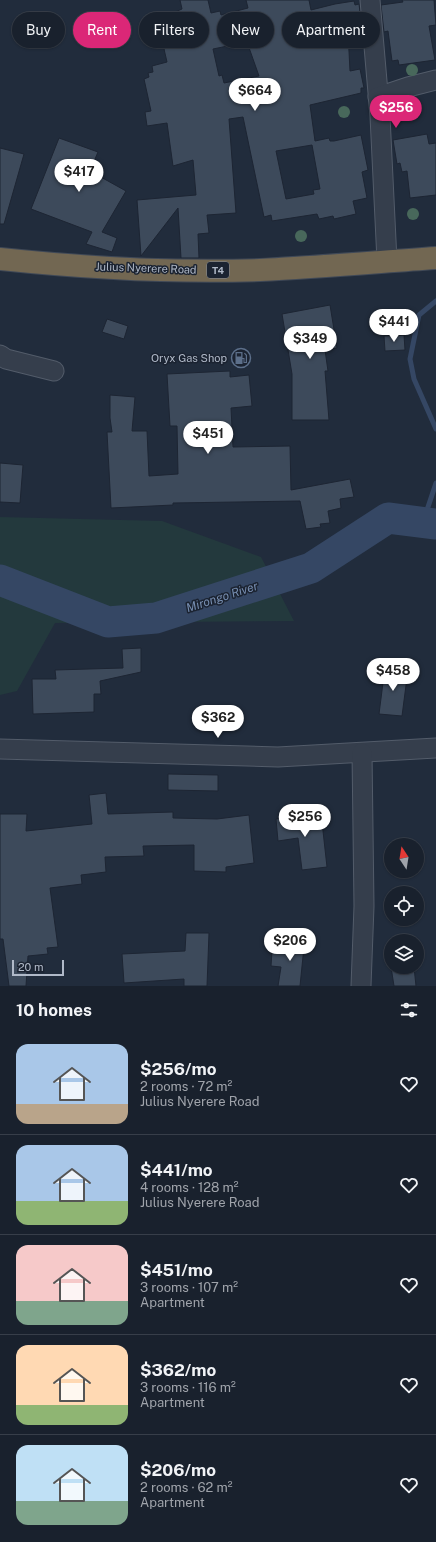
<!DOCTYPE html>
<meta charset="utf-8">
<style>
:root{--surface:#19212d;--page:#262e39;--text:#f1f3f6;--muted:#9fa3aa;--line:#373e49;--accent:#db2777}
body{margin:0;font-family:"Public Sans",sans-serif;background:var(--page);color:var(--text);height:100vh;display:flex;flex-direction:column;font-size:15px;white-space:nowrap}
*{box-sizing:border-box;margin:0}
p{font-size:13px;color:var(--muted)}
.icon{flex:none;width:22px;height:22px;fill:none;stroke:currentColor;stroke-width:2;stroke-linecap:round;stroke-linejoin:round}
.map{position:relative;height:986px;overflow:hidden}
.details{display:flex;flex-direction:column;background:var(--surface);flex:1}
.details>*{flex:none}
.banner{position:absolute;left:12px;top:12px;width:412px;height:36px;display:flex;gap:8px}
.needle{width:26px;rotate:348deg}
.controls{position:absolute;left:384px;top:838px;display:grid;gap:8px}
.controls a{display:grid;place-items:center;width:40px;height:40px;border-radius:50%;background:var(--surface);box-shadow:0 1px 3px #0004,0 0 0 1px var(--line);font-size:20px}
.scale{position:absolute;left:12px;bottom:10px;width:52px;box-sizing:border-box;padding-left:4px;border:2px solid #b0b9c8;border-top:0;font-size:11px;line-height:14px;white-space:nowrap;color:#b0b9c8;-webkit-text-stroke:3px #1b2331;paint-order:stroke}
.price{position:absolute;translate:-50% -34px;padding:0 9px;border-radius:14px;background:#fff;color:#222;font-size:13px;line-height:26px;filter:drop-shadow(0 1px 2px #0008)}
.price::after{content:'';position:absolute;left:50%;top:24px;width:12px;height:9px;margin-left:-6px;background:inherit;clip-path:polygon(0 0,100% 0,50% 100%)}
.price.selected{background:var(--accent);color:#fff}
ul{padding:0;list-style:none}
li{display:flex;align-items:center;gap:12px;height:100px;padding:0 16px}
li+li{border-top:1px solid var(--line)}
li span{display:grid;place-items:center;flex:none;width:112px;height:80px;border-radius:12px;color:#555}
li>.icon{margin-inline-start:auto}
span .icon{width:48px;height:48px;fill:#fffc;stroke-width:1}
li b{font-size:17px}
h2{display:flex;justify-content:space-between;align-items:center;height:48px;padding:0 16px;font-size:17px}
.tag{padding:0 14px;border-radius:18px;background:var(--surface);box-shadow:0 1px 3px #0004,0 0 0 1px var(--line);font-size:14px;line-height:36px}
.tag.selected{background:var(--accent);color:#fff}
.map>svg:first-child{display:block}
.green{fill:#23393d}
.lines{fill:none;stroke-linecap:round;stroke-linejoin:round}
.stream{stroke:#354764;stroke-width:5}
.river{stroke:#354764;stroke-width:31}
.building{fill:#3d4a5b;stroke:#1d2533;fill-rule:evenodd}
.minor-casing{stroke:#535c6a;stroke-width:21}
.highway-casing{stroke:#404957;stroke-width:24}
.minor{stroke:#353e4c;stroke-width:19}
.highway{stroke:#726752;stroke-width:22}
.tree{fill:#48685b}
.labels{text-anchor:middle;stroke-width:3;stroke-linejoin:round;paint-order:stroke}
.shield{fill:#1b2331;stroke:#838c9b;stroke-width:1}
.shield-label{font-size:10px;font-weight:bold;fill:#b0b9c8}
.street-label{font-size:11px;fill:#b0b9c8;stroke:#1b2331}
.poi-label{font-size:11px;fill:#b0b9c8;stroke:#1b2331;text-anchor:end}
.water-label{font-size:12px;font-style:italic;fill:#778eb1;stroke:#1b2331}
</style>
<div class="map">
<svg width="436" height="986" viewBox="0 0 436 986">
<rect width="100%" height="100%" fill="#212c3c"/>
<polygon class="green" points="0,517 162,521 261,557 294,621 55,623 17,691 0,695"/>
<g class="lines">
<g class="stream">
<polyline points="436,301 419,315 410,359 414,379 436,429"/>
<polyline points="423,522 436,483"/>
</g>
<polyline class="river" points="0,580 108,622 156,618 311,568 388,518 436,524"/>
</g>
<g class="building">
<path d="M180 0H208L211 13 220 11 221 15 248 8 246 0H309L311 10 335 4 354 1 355 5 359 4 362 30 348 32 350 71 360 69 364 88H361V93L310 105 315 141 329 138 330 141H334L361 135 368 170 362 172 367 198 353 201 356 214 334 219 333 216 319 219 317 214 272 221 271 215 264 217 243 117 229 119 236 213 207 215 209 233 198 234 199 258H181L178 208 141 256 137 200 196 195 193 160 173 166 167 123 147 126 145 112 151 111 144 79 149 77 148 73 153 72 152 66 167 62 164 49 166 48 165 46 170 44 166 28 168 24 167 19H169L168 15 182 9ZM247 42 259 76 224 83 222 75 219 76 213 49ZM312 145 320 189 313 190 314 194 286 199 276 151Z"/>
<polygon points="402,0 434,0 436,25 429,26 435,60 399,65 398,60 392,61 388,31 384,32 381,5 403,2"/>
<polygon points="427,134 429,144 436,143 436,195 410,198 407,171 402,172 400,163 397,164 393,140"/>
<polygon points="59,138 98,152 90,171 126,191 102,232 117,238 112,252 86,244 92,232 31,209"/>
<polygon points="0,148 24,154 4,224 0,224"/>
<polygon points="330,305 337,348 325,350 328,371 325,371 329,420 292,420 292,374 282,314"/>
<polygon points="107,319 128,326 124,339 102,332"/>
<polygon points="404,335 405,350 385,351 384,336"/>
<polygon points="230,371 230,377 249,375 252,406 231,408 233,447 290,446 291,490 350,479 354,497 340,499 341,508 328,511 330,523 320,524 321,527 306,529 300,501 173,503 173,505 111,508 107,432 112,432 110,418 110,395 135,397 132,431 147,431 149,476 178,474 177,426 170,426 167,374"/>
<polygon points="0,463 23,465 20,503 0,502"/>
<polygon points="141,648 141,672 100,681 101,694 94,694 94,712 33,714 32,679 56,679 55,670 123,668 122,649"/>
<polygon points="385,667 408,670 402,716 379,714"/>
<polygon points="168,774 218,775 218,791 168,790"/>
<polygon points="106,793 108,814 173,812 173,818 217,819 249,815 254,863 226,867 226,872 194,871 194,845 143,846 144,856 105,857 106,872 81,875 82,884 50,888 58,947 47,948 48,954 28,956 26,986 9,986 3,939 0,939 0,814 27,814 26,831 92,824 89,795"/>
<polygon points="321,813 327,867 302,870 298,838 278,841 276,819"/>
<polygon points="186,933 209,933 207,986 184,986 184,979 124,983 122,954 185,951"/>
<polygon points="305,937 300,986 278,986 281,967 271,966 272,951 286,952 285,939"/>
<polygon points="391,967 414,967 416,986 394,986"/>
</g>
<g class="lines">
<defs>
<g id="minor">
<polyline points="370,0 380,116 387,261"/>
<polyline points="378,97 408,87 436,80"/>
<polyline points="0,355 6,359 54,371"/>
<polyline points="0,749 278,757 436,748"/>
<polyline points="361,986 364,906 362,753"/>
</g>
<path id="highway" d="M0 259C86 268 174 273 260 270 319 267 378 262 436 258"/>
</defs>
<use href="#minor" class="minor-casing"/>
<use href="#highway" class="highway-casing"/>
<use href="#minor" class="minor"/>
<use href="#highway" class="highway"/>
</g>
<g class="tree">
<circle cx="412" cy="70" r="6"/>
<circle cx="344" cy="112" r="6"/>
<circle cx="413" cy="214" r="6"/>
<circle cx="301" cy="236" r="6"/>
</g>
<defs>
<symbol id="fuel-ring" viewBox="-11 -11 22 22"><circle r="9.5" fill="#1b2331" stroke="#5c6f8a" stroke-width="1.5"/><path d="M-5.5-6h7V0h2V4h1.3V-2.5L3-4.5l.8-.8L6-3V5H2.5V1h-1V6h-7ZM-4.2-4.7v3.2H.2V-4.7Z" fill="#5c6f8a"/></symbol>
</defs>
<g fill-rule="evenodd">
<use href="#fuel-ring" x="230" y="347" width="22" height="22"/>
</g>
<g class="labels">
<rect class="shield" x="207" y="262" width="22" height="16" rx="3"/>
<g class="shield-label">
<text x="218" y="274">T4</text>
</g>
<g class="street-label">
<text transform="translate(146 268) rotate(2)" y="4">Julius Nyerere Road</text>
</g>
<g class="poi-label">
<text x="227" y="362">Oryx Gas Shop</text>
</g>
<g class="water-label">
<text transform="translate(222 597) rotate(-18)" y="4">Mirongo River</text>
</g>
</g>
</svg>
<div class="controls">
<a><svg class="needle" viewBox="-14 -14 28 28"><path d="M0-13l5 13h-10z" fill="#e53935"/><path d="M0 13l5-13h-10z" fill="#9fa3aa"/></svg></a>
<a><svg class="icon" aria-label="locate" viewBox="0 0 24 24"><circle cx="12" cy="12" r="6"/><path d="M12 2v4M12 18v4M2 12h4M18 12h4"/></svg></a>
<a><svg class="icon" aria-label="layers" viewBox="0 0 24 24"><path d="M12 4l9 5-9 5-9-5zM3 14l9 5 9-5"/></svg></a>
</div>
<div class="scale">20 m</div>
<b class="price" style="left:255px;top:112px">$664</b>
<b class="price selected" style="left:396px;top:129px">$256</b>
<b class="price" style="left:79px;top:193px">$417</b>
<b class="price" style="left:394px;top:343px">$441</b>
<b class="price" style="left:310px;top:360px">$349</b>
<b class="price" style="left:208px;top:455px">$451</b>
<b class="price" style="left:393px;top:692px">$458</b>
<b class="price" style="left:218px;top:739px">$362</b>
<b class="price" style="left:305px;top:838px">$256</b>
<b class="price" style="left:290px;top:962px">$206</b>
<div class="banner">
<a class="tag">Buy</a>
<a class="tag selected">Rent</a>
<a class="tag">Filters</a>
<a class="tag">New</a>
<a class="tag">Apartment</a>
</div>
</div>
<section class="details">
<h2>10 homes<svg class="icon" aria-label="filters" viewBox="0 0 24 24"><path d="M4 7h16M4 17h16"/><circle cx="9" cy="7" r="2"/><circle cx="15" cy="17" r="2"/></svg></h2>
<ul>
<li><span style="background:linear-gradient(#a9c7e8 75%,#b9a48a 0)"><svg class="icon" aria-label="home" viewBox="0 0 24 24"><path d="M3 11l9-7 9 7M6 9v11h12V9"/></svg></span><div><b>$256/mo</b><p>2 rooms · 72 m²</p><p>Julius Nyerere Road</p></div><svg class="icon" aria-label="heart" viewBox="0 0 24 24"><path d="M12 20l-8-8c-3-5 5-10 8-4 3-6 11-1 8 4z"/></svg></li>
<li><span style="background:linear-gradient(#a9c7e8 70%,#8fb573 0)"><svg class="icon" aria-label="home" viewBox="0 0 24 24"><path d="M3 11l9-7 9 7M6 9v11h12V9"/></svg></span><div><b>$441/mo</b><p>4 rooms · 128 m²</p><p>Julius Nyerere Road</p></div><svg class="icon" aria-label="heart" viewBox="0 0 24 24"><path d="M12 20l-8-8c-3-5 5-10 8-4 3-6 11-1 8 4z"/></svg></li>
<li><span style="background:linear-gradient(#f6c9c9 70%,#7fa58c 0)"><svg class="icon" aria-label="home" viewBox="0 0 24 24"><path d="M3 11l9-7 9 7M6 9v11h12V9"/></svg></span><div><b>$451/mo</b><p>3 rooms · 107 m²</p><p>Apartment</p></div><svg class="icon" aria-label="heart" viewBox="0 0 24 24"><path d="M12 20l-8-8c-3-5 5-10 8-4 3-6 11-1 8 4z"/></svg></li>
<li><span style="background:linear-gradient(#ffd9b3 75%,#8fb573 0)"><svg class="icon" aria-label="home" viewBox="0 0 24 24"><path d="M3 11l9-7 9 7M6 9v11h12V9"/></svg></span><div><b>$362/mo</b><p>3 rooms · 116 m²</p><p>Apartment</p></div><svg class="icon" aria-label="heart" viewBox="0 0 24 24"><path d="M12 20l-8-8c-3-5 5-10 8-4 3-6 11-1 8 4z"/></svg></li>
<li><span style="background:linear-gradient(#bfe0f5 70%,#7fa58c 0)"><svg class="icon" aria-label="home" viewBox="0 0 24 24"><path d="M3 11l9-7 9 7M6 9v11h12V9"/></svg></span><div><b>$206/mo</b><p>2 rooms · 62 m²</p><p>Apartment</p></div><svg class="icon" aria-label="heart" viewBox="0 0 24 24"><path d="M12 20l-8-8c-3-5 5-10 8-4 3-6 11-1 8 4z"/></svg></li>
</ul>
</section>
